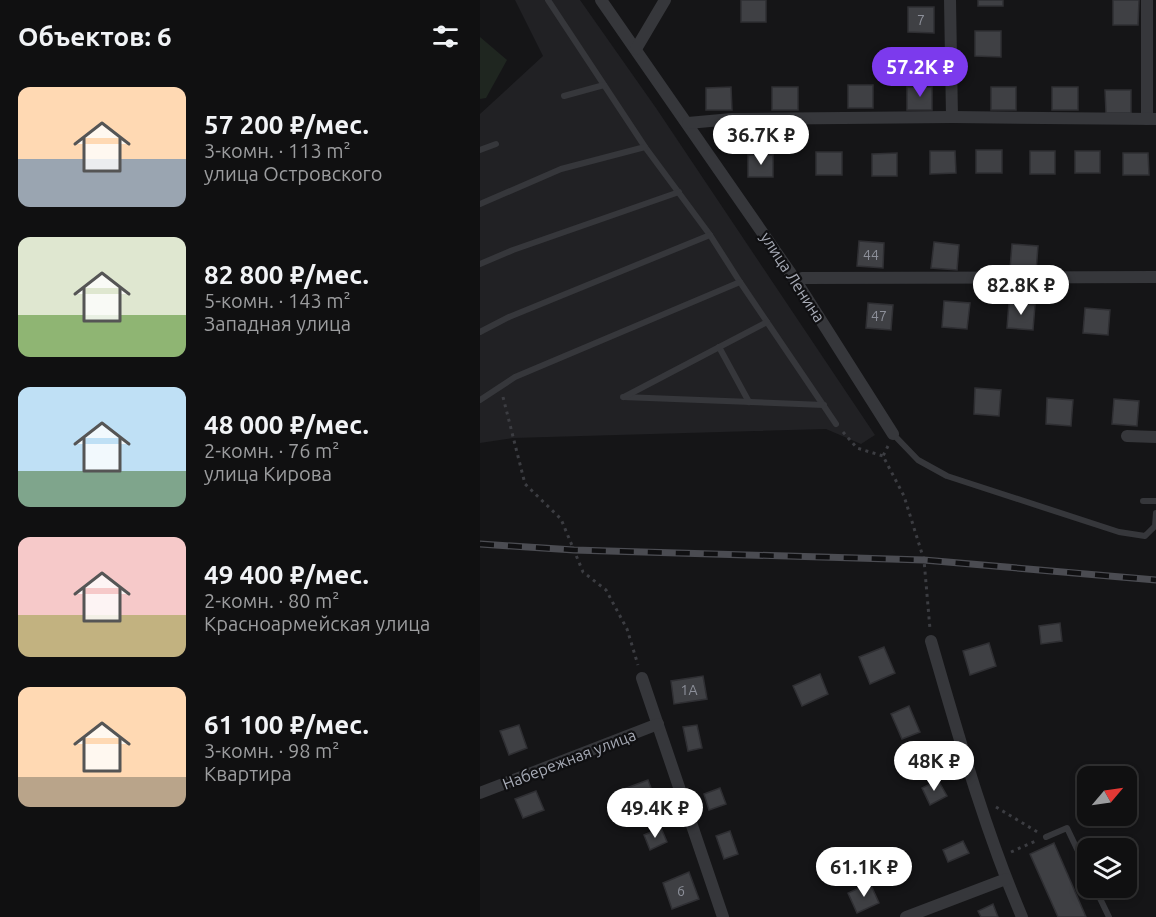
<!DOCTYPE html>
<html lang="ru">
<meta charset="utf-8">
<style>
:root{--surface:#101011;--page:#1e1e1f;--text:#f1f3f6;--muted:#9c9d9f;--line:#303031;--accent:#7c3aed}
body{margin:0;font-family:Ubuntu,sans-serif;background:var(--page);color:var(--text);height:100vh;display:flex;flex-direction:column;font-size:22px;white-space:nowrap}
*{box-sizing:border-box;margin:0}
p{font-size:20px;color:var(--muted)}
.icon{flex:none;width:33px;height:33px;fill:none;stroke:currentColor;stroke-width:2;stroke-linecap:round;stroke-linejoin:round}
.map{position:relative;flex:1;overflow:hidden}
.details{display:flex;flex-direction:column;background:var(--surface);width:480px}
.details>*{flex:none}
.needle{width:39px;rotate:61deg}
.buttons{position:absolute;left:597px;top:766px;display:grid;gap:12px}
.buttons a{display:grid;place-items:center;width:60px;height:60px;border-radius:12px;background:var(--surface);box-shadow:0 3px 9px #0003,0 0 0 2px var(--line);font-size:30px}
.price{position:absolute;translate:-50% -51px;padding:0 14px;border-radius:21px;background:#fff;color:#222;font-size:20px;line-height:39px;filter:drop-shadow(0 2px 3px #0008)}
.price::after{content:'';position:absolute;left:50%;top:36px;width:18px;height:14px;margin-left:-9px;background:inherit;clip-path:polygon(0 0,100% 0,50% 100%)}
.price.active{background:var(--accent);color:#fff}
ul{padding:0;list-style:none}
li{display:flex;align-items:center;gap:18px;height:150px;padding:0 18px}
li span{display:grid;place-items:center;flex:none;width:168px;height:120px;border-radius:12px;color:#555}
li>.icon{margin-inline-start:auto}
span .icon{width:72px;height:72px;fill:#fffc;stroke-width:1}
li b{font-size:26px}
h2{display:flex;justify-content:space-between;align-items:center;height:72px;padding:0 18px;font-size:26px}
main{display:flex;flex:1;min-height:0}
.map>svg:first-child{display:block}
.built{fill:#212124}
.green{fill:#1f2620}
.building{fill:#3f4044;stroke:#2f2f33;stroke-width:1.5}
.lines{fill:none;stroke-linecap:round;stroke-linejoin:round}
.path{stroke:#3c3d42;stroke-width:3;stroke-dasharray:3 4.5;stroke-linecap:butt}
.lane{stroke:#36373b;stroke-width:6}
.street{stroke:#36373b;stroke-width:12}
.rail-casing{stroke:#4b4c52;stroke-width:7}
.rail{stroke:#101012;stroke-width:4.5;stroke-dasharray:14;stroke-linecap:butt}
.labels{text-anchor:middle;stroke-width:4.5;stroke-linejoin:round;paint-order:stroke}
.number-label{font-size:14px;fill:#8d909a}
.street-label{font-size:16px;fill:#a7abb6;stroke:#101012}
</style>
<main>
<section class="details">
<h2>Объектов: 6<svg class="icon" aria-label="filters" viewBox="0 0 24 24"><path d="M4 7h16M4 17h16"/><circle cx="9" cy="7" r="2"/><circle cx="15" cy="17" r="2"/></svg></h2>
<ul>
<li><span style="background:linear-gradient(#ffd9b3 60%,#9aa5b1 0)"><svg class="icon" aria-label="home" viewBox="0 0 24 24"><path d="M3 11l9-7 9 7M6 9v11h12V9"/></svg></span><div><b>57 200 ₽/мес.</b><p>3-комн. · 113 m²</p><p>улица Островского</p></div></li>
<li><span style="background:linear-gradient(#dfe7d0 65%,#8fb573 0)"><svg class="icon" aria-label="home" viewBox="0 0 24 24"><path d="M3 11l9-7 9 7M6 9v11h12V9"/></svg></span><div><b>82 800 ₽/мес.</b><p>5-комн. · 143 m²</p><p>Западная улица</p></div></li>
<li><span style="background:linear-gradient(#bfe0f5 70%,#7fa58c 0)"><svg class="icon" aria-label="home" viewBox="0 0 24 24"><path d="M3 11l9-7 9 7M6 9v11h12V9"/></svg></span><div><b>48 000 ₽/мес.</b><p>2-комн. · 76 m²</p><p>улица Кирова</p></div></li>
<li><span style="background:linear-gradient(#f6c9c9 65%,#c2b280 0)"><svg class="icon" aria-label="home" viewBox="0 0 24 24"><path d="M3 11l9-7 9 7M6 9v11h12V9"/></svg></span><div><b>49 400 ₽/мес.</b><p>2-комн. · 80 m²</p><p>Красноармейская улица</p></div></li>
<li><span style="background:linear-gradient(#ffd9b3 75%,#b9a48a 0)"><svg class="icon" aria-label="home" viewBox="0 0 24 24"><path d="M3 11l9-7 9 7M6 9v11h12V9"/></svg></span><div><b>61 100 ₽/мес.</b><p>3-комн. · 98 m²</p><p>Квартира</p></div></li>
</ul>
</section>
<div class="map">
<svg width="676" height="917" viewBox="0 0 676 917">
<rect width="100%" height="100%" fill="#151517"/>
<polygon class="built" points="35,0 100,0 176,108 395,435 381,444 346,429 33,438 0,443 0,114 63,56"/>
<polygon class="green" points="0,37 27,60 6,98 0,99"/>
<g class="building">
<rect x="261" y="0" width="25" height="22"/>
<rect x="498" y="0" width="25" height="6"/>
<polygon points="633,0 659,0 658,25 633,25"/>
<polygon points="428,7 454,7 454,33 428,32"/>
<polygon points="495,31 521,31 521,57 495,56"/>
<rect x="368" y="85" width="25" height="23"/>
<polygon points="251,87 252,110 226,110 226,88"/>
<rect x="292" y="87" width="26" height="23"/>
<rect x="427" y="87" width="25" height="23"/>
<rect x="511" y="87" width="25" height="23"/>
<rect x="572" y="87" width="26" height="23"/>
<polygon points="625,90 651,90 651,113 626,113"/>
<rect x="496" y="150" width="26" height="23"/>
<polygon points="450,151 475,151 476,173 450,174"/>
<rect x="550" y="151" width="25" height="23"/>
<rect x="595" y="151" width="25" height="22"/>
<rect x="336" y="152" width="26" height="23"/>
<polygon points="417,153 417,176 392,176 392,154"/>
<polygon points="643,153 668,153 669,175 643,175"/>
<rect x="268" y="155" width="25" height="22"/>
<polygon points="379,241 404,243 403,268 377,266"/>
<polygon points="454,242 479,245 477,270 451,268"/>
<polygon points="532,244 558,246 556,272 530,269"/>
<polygon points="464,301 490,303 487,329 462,327"/>
<polygon points="529,302 555,305 553,330 527,328"/>
<polygon points="388,303 413,305 411,330 386,328"/>
<polygon points="605,308 630,310 628,335 603,333"/>
<polygon points="495,388 521,390 519,416 494,414"/>
<polygon points="567,398 593,400 591,426 566,424"/>
<polygon points="634,399 659,401 657,426 632,424"/>
<polygon points="580,623 582,641 561,644 559,626"/>
<polygon points="509,643 516,666 490,675 483,651"/>
<polygon points="404,647 415,673 390,684 379,657"/>
<polygon points="340,674 348,694 322,706 313,686"/>
<polygon points="223,676 227,699 194,704 191,681"/>
<polygon points="429,706 440,732 422,739 411,714"/>
<polygon points="39,725 47,748 29,755 20,731"/>
<polygon points="217,725 222,748 208,751 203,727"/>
<polygon points="168,780 180,812 156,820 144,789"/>
<polygon points="458,780 467,796 450,805 442,788"/>
<polygon points="240,788 246,804 229,810 224,794"/>
<polygon points="56,791 64,810 43,818 35,799"/>
<polygon points="181,828 187,842 170,850 164,835"/>
<polygon points="250,831 258,854 244,859 236,836"/>
<polygon points="483,841 489,853 468,862 463,850"/>
<polygon points="574,843 606,917 578,917 550,854"/>
<polygon points="209,872 219,899 192,909 183,883"/>
<polygon points="390,883 399,903 377,913 368,893"/>
<polygon points="513,904 518,917 501,917 498,911"/>
</g>
<g class="lines">
<g class="path">
<polyline points="23,397 45,484 81,519 103,572 126,590 147,629 158,665"/>
<polyline points="363,432 377,448 403,456"/>
<polyline points="408,446 403,456 424,496 444,560 450,629"/>
<polyline points="516,807 559,833"/>
<polyline points="531,852 558,840"/>
</g>
<g class="lane">
<polyline points="68,0 165,147 230,235 260,282 356,424"/>
<polyline points="84,96 124,85"/>
<polyline points="0,150 16,144"/>
<polyline points="0,204 81,169 165,147"/>
<polyline points="0,264 33,250 199,192"/>
<polyline points="0,332 29,317 230,235"/>
<polyline points="239,347 269,402"/>
<polyline points="143,397 344,405"/>
<polyline points="144,397 287,322"/>
<polyline points="0,400 35,377 260,282"/>
<polyline points="413,434 438,460 467,476 639,532 665,536 675,526 676,513"/>
<polyline points="663,501 676,501"/>
<polyline points="566,837 587,828 608,872"/>
<polyline points="615,888 629,917"/>
</g>
<g class="street">
<polyline points="121,0 316,281 413,434"/>
<polyline points="470,0 472,117"/>
<polyline points="667,0 667,119"/>
<polyline points="156,49 185,0"/>
<polyline points="208,123 252,119 472,117 676,119"/>
<polyline points="316,281 322,278 676,277"/>
<polyline points="647,436 676,437"/>
<path d="M451 641C478 734 504 828 542 917"/>
<polyline points="162,678 243,917"/>
<polyline points="0,793 178,724"/>
<polyline points="426,917 526,879"/>
</g>
<defs>
<polyline id="rail" points="0,544 94,550 444,560 676,580"/>
</defs>
<use href="#rail" class="rail-casing"/>
<use href="#rail" class="rail"/>
</g>
<g class="labels">
<g class="number-label">
<text x="441" y="25">7</text>
<text x="391" y="260">44</text>
<text x="399" y="321">47</text>
<text x="209" y="695">1А</text>
<text x="201" y="896">6</text>
</g>
<g class="street-label">
<text transform="translate(313 277) rotate(57)" y="6">улица Ленина</text>
<text transform="translate(89 759) rotate(-21)" y="6">Набережная улица</text>
</g>
</g>
</svg>
<div class="buttons">
<a><svg class="needle" viewBox="-14 -14 28 28"><path d="M0-13l5 13h-10z" fill="#e53935"/><path d="M0 13l5-13h-10z" fill="#9c9d9f"/></svg></a>
<a><svg class="icon" aria-label="layers" viewBox="0 0 24 24"><path d="M12 4l9 5-9 5-9-5zM3 14l9 5 9-5"/></svg></a>
</div>
<b class="price active" style="left:440px;top:98px">57.2K ₽</b>
<b class="price" style="left:281px;top:166px">36.7K ₽</b>
<b class="price" style="left:541px;top:316px">82.8K ₽</b>
<b class="price" style="left:454px;top:792px">48K ₽</b>
<b class="price" style="left:175px;top:839px">49.4K ₽</b>
<b class="price" style="left:384px;top:898px">61.1K ₽</b>
</div>
</main>
